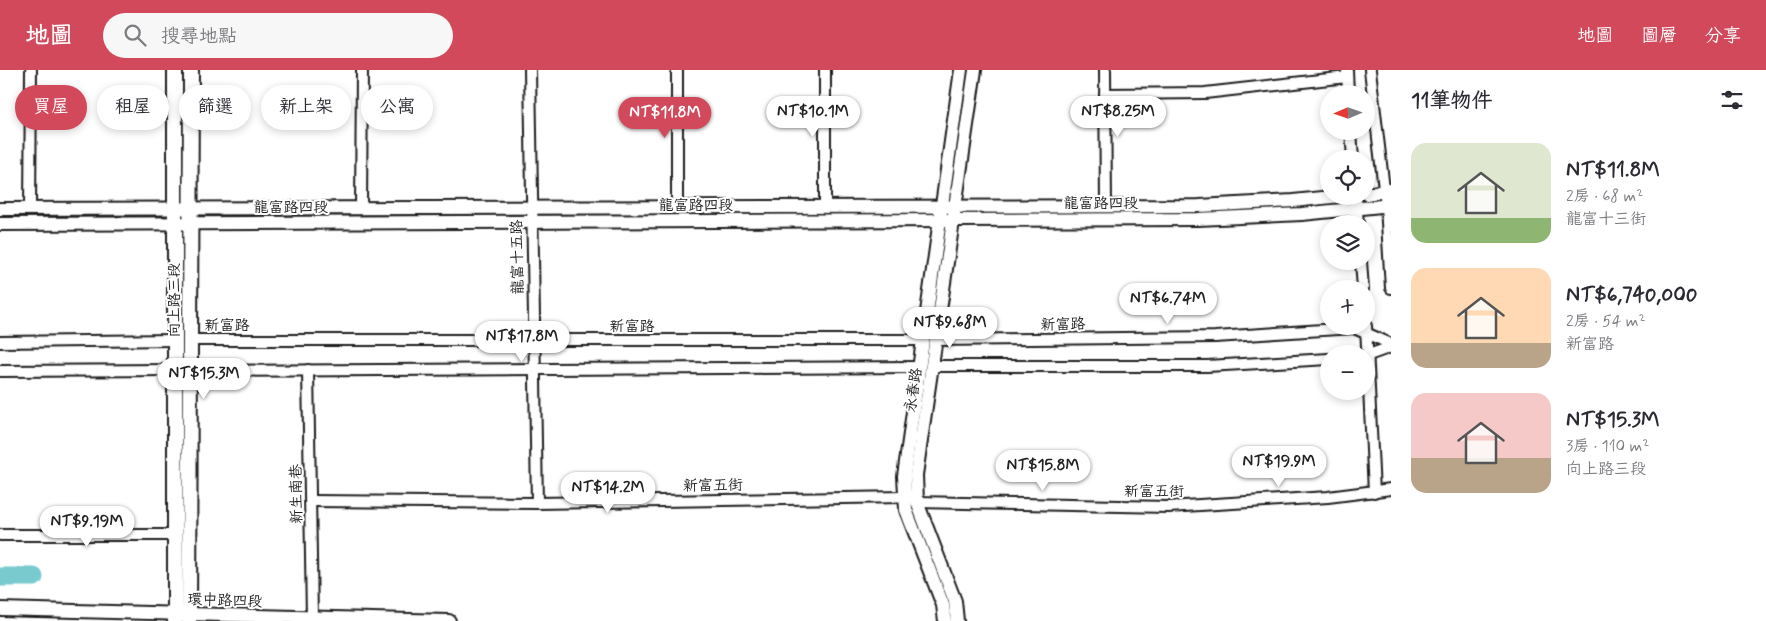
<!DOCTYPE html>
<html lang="zh-TW">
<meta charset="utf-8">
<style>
:root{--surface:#fff;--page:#f7f7f7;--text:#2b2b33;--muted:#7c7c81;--accent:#d1495b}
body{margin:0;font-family:Mynerve,"LXGW WenKai TC",sans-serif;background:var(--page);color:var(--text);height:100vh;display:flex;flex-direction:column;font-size:19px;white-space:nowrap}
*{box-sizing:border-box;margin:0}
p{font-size:16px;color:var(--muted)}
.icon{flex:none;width:28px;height:28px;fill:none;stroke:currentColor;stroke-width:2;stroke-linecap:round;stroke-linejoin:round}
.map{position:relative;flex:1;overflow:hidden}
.drawer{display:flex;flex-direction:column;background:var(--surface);width:375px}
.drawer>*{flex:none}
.top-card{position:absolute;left:15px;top:15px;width:475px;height:45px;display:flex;gap:10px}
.needle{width:32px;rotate:268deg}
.tools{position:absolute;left:1320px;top:15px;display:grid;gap:10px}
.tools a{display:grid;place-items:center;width:55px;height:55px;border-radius:50%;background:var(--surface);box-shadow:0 2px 8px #0003;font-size:25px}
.price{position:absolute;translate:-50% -42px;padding:0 11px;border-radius:18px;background:#fff;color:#222;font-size:16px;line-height:32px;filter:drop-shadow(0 1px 2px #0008)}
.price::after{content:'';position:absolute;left:50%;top:30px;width:15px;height:11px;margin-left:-8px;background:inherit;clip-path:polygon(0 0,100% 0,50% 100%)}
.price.current{background:var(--accent);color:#fff}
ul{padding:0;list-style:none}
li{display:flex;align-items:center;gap:15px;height:125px;padding:0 20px}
li span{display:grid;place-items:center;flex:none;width:140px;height:100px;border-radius:15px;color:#555}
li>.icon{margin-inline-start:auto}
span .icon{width:60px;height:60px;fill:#fffc;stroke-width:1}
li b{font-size:21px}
h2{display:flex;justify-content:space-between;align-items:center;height:60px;padding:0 20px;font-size:21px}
.pill{padding:0 18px;border-radius:22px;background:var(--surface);box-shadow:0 2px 8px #0003;font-size:18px;line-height:45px}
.pill.current{background:var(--accent);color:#fff}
header{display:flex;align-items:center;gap:30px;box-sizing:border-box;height:70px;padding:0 25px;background:var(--accent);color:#fff}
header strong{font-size:24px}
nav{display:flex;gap:28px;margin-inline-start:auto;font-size:18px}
.search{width:350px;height:45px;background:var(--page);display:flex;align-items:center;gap:12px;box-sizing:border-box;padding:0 18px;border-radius:28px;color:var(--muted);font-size:19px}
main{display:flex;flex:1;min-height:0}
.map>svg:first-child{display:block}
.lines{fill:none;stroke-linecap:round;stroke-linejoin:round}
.river{stroke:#79cacf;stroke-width:19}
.minor-casing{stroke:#1c1c1c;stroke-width:14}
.tertiary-casing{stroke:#1c1c1c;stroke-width:16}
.secondary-casing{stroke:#1c1c1c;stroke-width:18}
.minor{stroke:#fff;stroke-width:10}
.tertiary{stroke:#fff;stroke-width:12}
.secondary{stroke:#fff;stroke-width:14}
.labels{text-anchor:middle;stroke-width:4;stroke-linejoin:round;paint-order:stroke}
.street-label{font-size:15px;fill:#1c1c1c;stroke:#fff}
</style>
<header>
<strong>地圖</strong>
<div class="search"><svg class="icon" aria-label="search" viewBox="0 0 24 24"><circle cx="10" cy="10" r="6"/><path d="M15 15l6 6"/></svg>搜尋地點</div>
<nav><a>地圖</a><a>圖層</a><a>分享</a></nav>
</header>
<main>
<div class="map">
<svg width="1391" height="551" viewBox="0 0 1391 551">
<rect width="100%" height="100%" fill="#fff"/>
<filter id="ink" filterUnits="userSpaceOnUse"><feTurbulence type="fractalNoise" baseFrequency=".02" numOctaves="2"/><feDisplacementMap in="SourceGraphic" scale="10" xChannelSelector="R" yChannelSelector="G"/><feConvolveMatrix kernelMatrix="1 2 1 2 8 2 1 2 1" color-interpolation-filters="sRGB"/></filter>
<g filter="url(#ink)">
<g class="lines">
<polyline class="river" points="0,507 34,507"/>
<defs>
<g id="minor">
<polyline points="530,0 537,433"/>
<polyline points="825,0 825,137"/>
<polyline points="1105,0 1106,136"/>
<polyline points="1347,0 1348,24"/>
<polyline points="1370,0 1386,136 1391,218"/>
<polyline points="1105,24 1205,23 1347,7"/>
<polyline points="1351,61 1353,89"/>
<polyline points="1356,126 1358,154"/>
<polyline points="677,137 677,0"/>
<polyline points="361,138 362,0"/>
<polyline points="30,139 31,0"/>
<polyline points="1361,191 1363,219"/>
<polyline points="1366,256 1374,422"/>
<polyline points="190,270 924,270"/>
<polyline points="937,270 1215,267 1354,258 1391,274"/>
<polyline points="0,272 175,270"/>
<polyline points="1366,286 1391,277"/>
<polyline points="933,296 1207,296 1329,289"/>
<polyline points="308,300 312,548"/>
<polyline points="0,301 175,300"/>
<polyline points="190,301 919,297"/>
<polyline points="311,431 537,433 904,427"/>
<polyline points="917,432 1168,437 1328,427 1391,419"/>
<polyline points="0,465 175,465"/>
</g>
<g id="tertiary">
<polyline points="1366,124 1391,120"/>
<polyline points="0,139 1199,136 1293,131 1342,126"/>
<polyline points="0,154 1198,149 1302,144 1391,135"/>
<polyline points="0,539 449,551"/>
<polyline points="945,551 943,535 906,440 904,406 961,0"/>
<polyline points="957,551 955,531 917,432 916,405 975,0"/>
</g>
<g id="secondary">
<polyline points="175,0 175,551"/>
<polyline points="189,551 191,0"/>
</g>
</defs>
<use href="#minor" class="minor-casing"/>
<use href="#tertiary" class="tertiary-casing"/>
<use href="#secondary" class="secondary-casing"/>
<use href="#minor" class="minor"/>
<use href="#tertiary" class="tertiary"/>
<use href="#secondary" class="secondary"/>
</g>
</g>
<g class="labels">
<g class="street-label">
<text x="1101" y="138">龍富路四段</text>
<text x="696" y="140">龍富路四段</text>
<text x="291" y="142">龍富路四段</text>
<text transform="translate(517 187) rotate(-91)" y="5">龍富十五路</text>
<text transform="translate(174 230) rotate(-90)" y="5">向上路三段</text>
<text transform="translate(1063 254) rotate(-1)" y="5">新富路</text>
<text x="227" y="260">新富路</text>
<text x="632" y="261">新富路</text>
<text transform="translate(913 320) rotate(-81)" y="5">永春路</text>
<text transform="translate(713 415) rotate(-1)" y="5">新富五街</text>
<text x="1154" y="426">新富五街</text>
<text transform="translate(296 424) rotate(-91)" y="5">新生南巷</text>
<text transform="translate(225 530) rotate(2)" y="5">環中路四段</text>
</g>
</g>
</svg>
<div class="tools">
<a><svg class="needle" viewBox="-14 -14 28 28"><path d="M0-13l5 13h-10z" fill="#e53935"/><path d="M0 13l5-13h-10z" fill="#7c7c81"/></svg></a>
<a><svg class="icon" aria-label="locate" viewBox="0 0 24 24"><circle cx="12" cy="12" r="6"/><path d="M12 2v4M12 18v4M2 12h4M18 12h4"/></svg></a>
<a><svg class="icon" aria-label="layers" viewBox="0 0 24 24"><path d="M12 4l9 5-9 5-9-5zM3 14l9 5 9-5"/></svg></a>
<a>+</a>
<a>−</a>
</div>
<b class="price" style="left:813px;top:68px">NT$10.1M</b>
<b class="price" style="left:1118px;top:68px">NT$8.25M</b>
<b class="price current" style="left:665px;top:69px">NT$11.8M</b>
<b class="price" style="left:1168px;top:255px">NT$6.74M</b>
<b class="price" style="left:950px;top:279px">NT$9.68M</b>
<b class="price" style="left:522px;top:293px">NT$17.8M</b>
<b class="price" style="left:204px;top:330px">NT$15.3M</b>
<b class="price" style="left:1279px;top:418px">NT$19.9M</b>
<b class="price" style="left:1043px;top:422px">NT$15.8M</b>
<b class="price" style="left:608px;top:444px">NT$14.2M</b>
<b class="price" style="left:87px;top:478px">NT$9.19M</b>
<div class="top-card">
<a class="pill current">買屋</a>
<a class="pill">租屋</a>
<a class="pill">篩選</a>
<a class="pill">新上架</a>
<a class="pill">公寓</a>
</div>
</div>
<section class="drawer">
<h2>11筆物件<svg class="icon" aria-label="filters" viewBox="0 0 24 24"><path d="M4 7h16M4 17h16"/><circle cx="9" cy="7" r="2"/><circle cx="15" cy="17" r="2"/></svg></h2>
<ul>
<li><span style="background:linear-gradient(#dfe7d0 75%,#8fb573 0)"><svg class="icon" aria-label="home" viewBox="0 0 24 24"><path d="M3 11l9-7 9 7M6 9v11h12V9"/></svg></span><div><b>NT$11.8M</b><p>2房 · 68 m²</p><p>龍富十三街</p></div></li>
<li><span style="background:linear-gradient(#ffd9b3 75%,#b9a48a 0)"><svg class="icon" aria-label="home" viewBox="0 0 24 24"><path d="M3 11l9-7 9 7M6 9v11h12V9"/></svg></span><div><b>NT$6,740,000</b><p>2房 · 54 m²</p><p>新富路</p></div></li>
<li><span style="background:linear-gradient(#f6c9c9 65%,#b9a48a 0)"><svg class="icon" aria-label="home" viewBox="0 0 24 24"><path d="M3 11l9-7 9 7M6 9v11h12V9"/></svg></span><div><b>NT$15.3M</b><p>3房 · 110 m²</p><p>向上路三段</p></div></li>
</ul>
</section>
</main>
